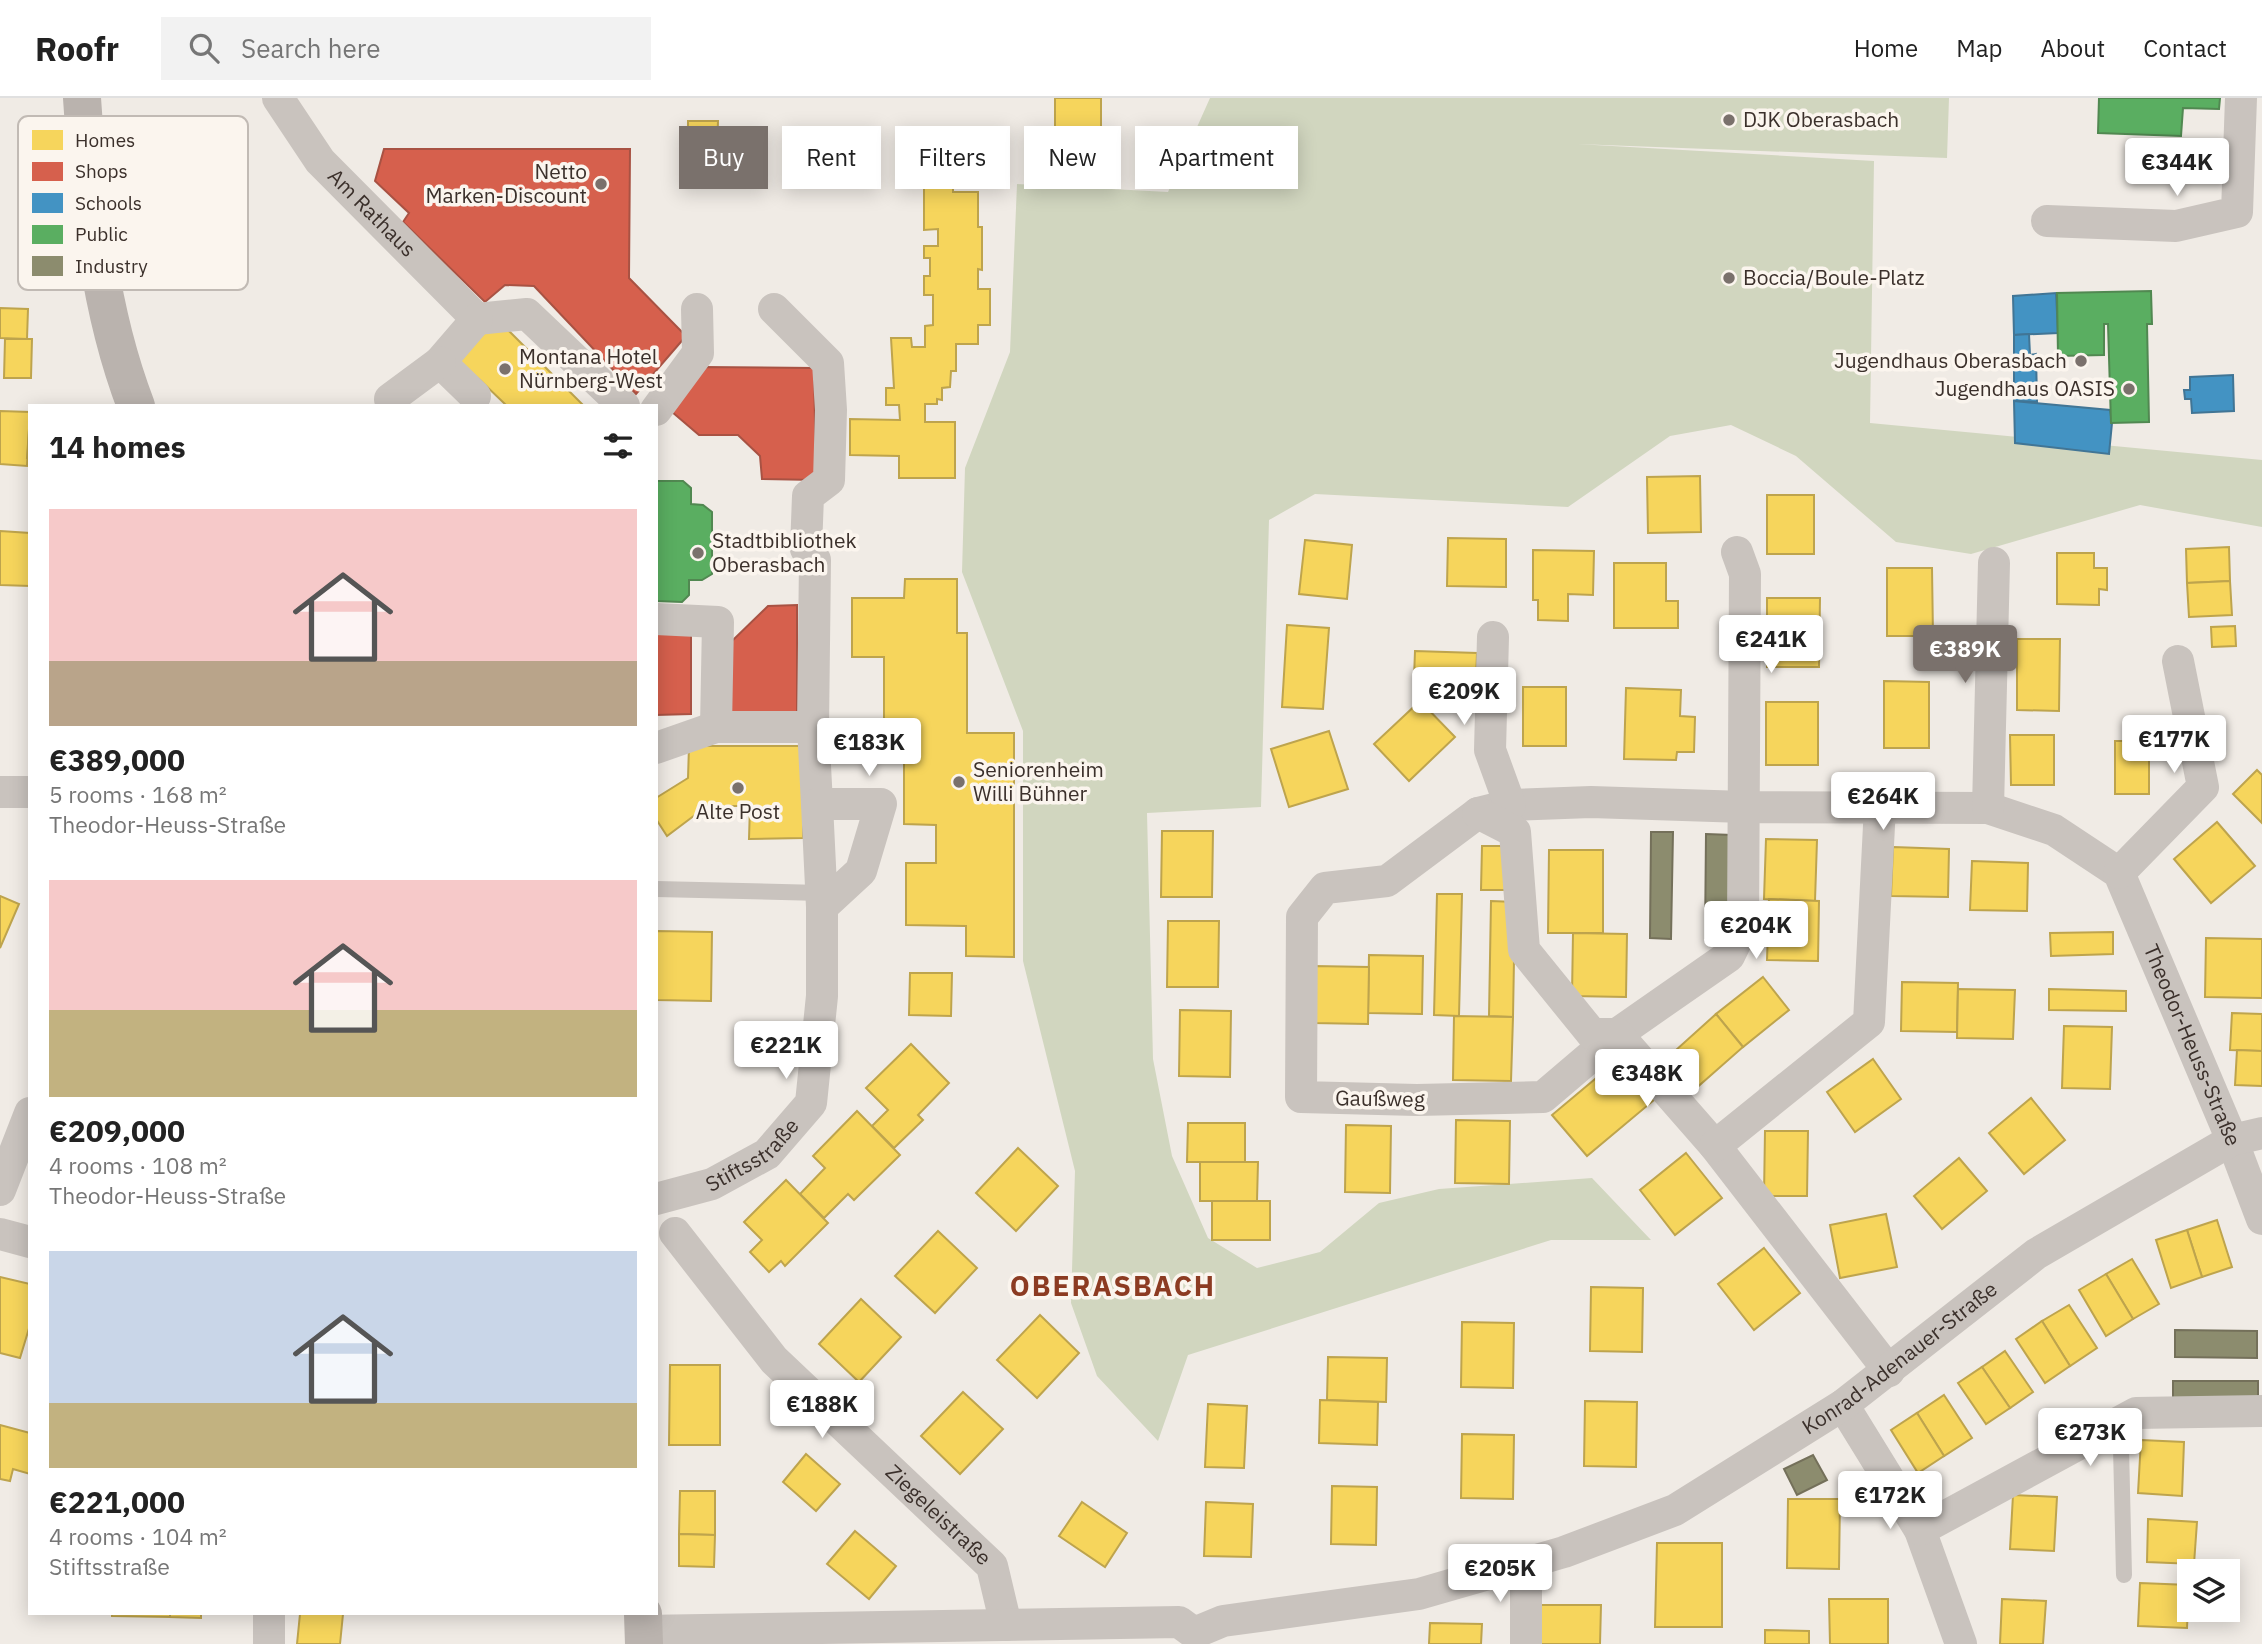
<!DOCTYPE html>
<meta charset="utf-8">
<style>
:root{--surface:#fff;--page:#f2f2f2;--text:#222;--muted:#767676;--line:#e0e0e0;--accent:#7a716c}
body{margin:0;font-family:"IBM Plex Sans",sans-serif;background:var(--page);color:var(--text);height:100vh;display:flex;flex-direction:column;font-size:26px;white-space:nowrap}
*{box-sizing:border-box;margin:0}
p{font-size:23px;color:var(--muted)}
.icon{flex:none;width:38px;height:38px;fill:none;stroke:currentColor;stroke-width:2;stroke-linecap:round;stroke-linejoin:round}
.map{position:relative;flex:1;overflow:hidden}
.sheet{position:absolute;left:28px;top:306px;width:630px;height:1211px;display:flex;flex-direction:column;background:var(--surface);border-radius:0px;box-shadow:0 4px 18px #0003}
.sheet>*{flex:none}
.hud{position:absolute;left:679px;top:28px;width:665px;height:63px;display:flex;gap:14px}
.fabs{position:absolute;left:2177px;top:1461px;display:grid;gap:14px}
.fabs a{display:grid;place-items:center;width:63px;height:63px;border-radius:0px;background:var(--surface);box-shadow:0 4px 18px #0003;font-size:35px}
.price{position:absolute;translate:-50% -60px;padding:0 16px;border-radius:7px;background:#fff;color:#222;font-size:23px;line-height:46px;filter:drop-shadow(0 2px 4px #0008)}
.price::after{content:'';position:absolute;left:50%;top:42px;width:21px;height:16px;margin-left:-10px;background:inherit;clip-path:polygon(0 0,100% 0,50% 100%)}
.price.current{background:var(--accent);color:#fff}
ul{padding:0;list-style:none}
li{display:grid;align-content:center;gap:14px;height:371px;padding:0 21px}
li span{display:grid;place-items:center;height:217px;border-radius:0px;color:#555}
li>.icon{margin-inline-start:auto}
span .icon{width:126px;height:126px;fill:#fffc;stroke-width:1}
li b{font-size:30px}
h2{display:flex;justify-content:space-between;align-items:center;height:84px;padding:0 21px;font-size:30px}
.chip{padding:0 24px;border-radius:0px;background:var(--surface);box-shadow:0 4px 18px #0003;font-size:24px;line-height:63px}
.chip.current{background:var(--accent);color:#fff}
header{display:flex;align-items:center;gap:42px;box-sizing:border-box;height:98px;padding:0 35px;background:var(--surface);border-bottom:2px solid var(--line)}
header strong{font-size:33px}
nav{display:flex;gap:38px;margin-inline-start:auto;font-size:24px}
.search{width:490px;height:63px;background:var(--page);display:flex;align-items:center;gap:18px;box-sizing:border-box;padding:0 24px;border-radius:0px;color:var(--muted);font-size:26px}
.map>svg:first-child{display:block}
.park{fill:#d1d6bf}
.homes{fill:#f6d55c;stroke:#bea44d;stroke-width:2}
.shops{fill:#d6604d;stroke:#a85243;stroke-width:2}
.schools{fill:#4393c3;stroke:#417595;stroke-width:2}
.public{fill:#5aae61;stroke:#518851;stroke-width:2}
.industry{fill:#8c8c6e;stroke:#74705a;stroke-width:2}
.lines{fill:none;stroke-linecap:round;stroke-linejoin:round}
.lane{stroke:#c9c3be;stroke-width:16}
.street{stroke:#c9c3be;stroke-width:32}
.secondary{stroke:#bab3ae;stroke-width:38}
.poi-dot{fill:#7a716c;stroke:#fbf5ee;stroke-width:2.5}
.labels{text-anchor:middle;stroke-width:7;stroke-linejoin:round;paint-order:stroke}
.poi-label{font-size:21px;fill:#3b302b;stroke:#fbf5ee;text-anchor:start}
.street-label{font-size:21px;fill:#3b302b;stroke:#fbf5ee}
.district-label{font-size:28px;font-weight:bold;letter-spacing:2px;fill:#8c3b22;stroke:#fbf5ee}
.key{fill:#fbf5ee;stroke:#c1bab4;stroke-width:2}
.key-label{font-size:19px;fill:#3b302b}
</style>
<header>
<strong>Roofr</strong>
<div class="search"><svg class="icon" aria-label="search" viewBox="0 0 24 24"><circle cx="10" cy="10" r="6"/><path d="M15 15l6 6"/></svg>Search here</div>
<nav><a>Home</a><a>Map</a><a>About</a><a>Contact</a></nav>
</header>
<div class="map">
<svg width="2262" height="1546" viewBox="0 0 2262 1546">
<rect width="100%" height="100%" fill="#f0ebe5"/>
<polygon class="park" points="1210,0 1949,0 1947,60 1577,46 1874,63 1870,325 2262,362 2262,429 2140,407 1971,456 1896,444 1796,358 1731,327 1670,338 1568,409 1315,396 1269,422 1261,709 1147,715 1153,961 1172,1058 1208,1140 1257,1170 1320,1154 1379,1105 1439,1091 1592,1080 1651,1142 1551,1142 1188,1257 1158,1343 1097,1278 1071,1205 1075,1073 1023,863 1023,633 962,474 965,370 1010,254 1017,86 1168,94"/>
<g class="homes">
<polygon points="1055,0 1101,0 1101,75 1055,76"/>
<polygon points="688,23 718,23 717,53 688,53"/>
<polygon points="953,84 953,94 978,94 978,129 982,129 982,172 978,171 978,191 990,191 990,227 978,227 978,246 956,246 956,273 951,273 950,289 942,290 942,302 937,301 937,306 925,306 925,324 955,324 955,380 899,380 899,358 850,357 850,321 900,322 899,307 886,307 886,290 894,290 891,240 911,240 912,249 925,249 925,228 933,227 933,197 924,197 924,178 930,178 930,160 924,160 924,148 938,148 938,131 924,132 924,85"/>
<polygon points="0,210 28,211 27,241 0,240"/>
<polygon points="489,222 505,229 584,308 507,308 480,282 451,260"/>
<polygon points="5,241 32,241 31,280 4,280"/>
<polygon points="0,313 30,314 27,368 0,366"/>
<polygon points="30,316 30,360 27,360"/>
<polygon points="1700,378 1701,434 1648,435 1647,379"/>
<rect x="1767" y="397" width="47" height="59"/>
<polygon points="0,433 30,435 30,488 0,487"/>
<polygon points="1448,440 1506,441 1506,489 1447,488"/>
<polygon points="1305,442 1352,447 1347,501 1299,496"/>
<polygon points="2229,449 2230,483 2187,485 2186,451"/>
<polygon points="1533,452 1594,453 1593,497 1568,496 1568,523 1538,522 1538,502 1533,502"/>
<polygon points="2057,455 2094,455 2094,470 2107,470 2107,492 2099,491 2099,507 2057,506"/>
<polygon points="1614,465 1666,465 1666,503 1678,503 1678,530 1614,530"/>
<polygon points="1887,470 1932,470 1933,538 1887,538"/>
<polygon points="905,481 957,481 957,535 967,535 967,635 1014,635 1014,859 966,858 966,828 906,827 906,765 936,765 936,727 904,726 904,642 884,642 884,559 852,559 852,500 904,500"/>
<polygon points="2230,483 2232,517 2189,519 2187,485"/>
<polygon points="1767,500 1820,500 1819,569 1767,569"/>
<polygon points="1287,527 1329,530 1323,611 1282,609"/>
<polygon points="2235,528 2236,548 2212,549 2211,529"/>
<polygon points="2017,541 2060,541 2059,613 2017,612"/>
<polygon points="1415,553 1477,555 1476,581 1414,580"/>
<polygon points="1884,583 1929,584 1929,650 1884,650"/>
<rect x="1523" y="589" width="43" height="59"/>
<polygon points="1626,590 1681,592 1680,618 1695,619 1694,654 1677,654 1676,662 1624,661"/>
<polygon points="1420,603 1455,639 1409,683 1374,646"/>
<rect x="1766" y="604" width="52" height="63"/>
<polygon points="1329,633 1348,691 1289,709 1271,651"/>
<polygon points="2010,637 2054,637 2054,687 2011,687"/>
<rect x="2115" y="643" width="34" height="53"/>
<polygon points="689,648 803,648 803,740 749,741 750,708 707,708 667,738 656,721 656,700 688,680"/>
<polygon points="2257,672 2262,677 2262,725 2233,696"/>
<polygon points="2217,724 2255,768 2211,805 2174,761"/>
<polygon points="1162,733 1213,733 1212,799 1161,799"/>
<polygon points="1766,741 1817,742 1815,803 1764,801"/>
<polygon points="1482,748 1507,748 1507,792 1481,792"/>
<polygon points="1893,749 1949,751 1948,799 1891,798"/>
<polygon points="1549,752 1603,752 1603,835 1548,835"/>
<polygon points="1972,763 2028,765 2027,813 1970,812"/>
<polygon points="1437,796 1462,796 1459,918 1434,917"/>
<polygon points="0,798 19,806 0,850"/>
<polygon points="1769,801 1819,803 1818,863 1767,862"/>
<polygon points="1491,803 1515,804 1513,919 1489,918"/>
<polygon points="1168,823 1219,823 1218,889 1167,889"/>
<polygon points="656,833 712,834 711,903 656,902"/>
<polygon points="2113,834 2113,856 2051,858 2050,835"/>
<polygon points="1573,835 1627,836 1626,899 1572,898"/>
<polygon points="2206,840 2262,841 2262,900 2205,899"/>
<polygon points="1369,857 1423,858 1422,916 1368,915"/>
<polygon points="1314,868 1369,869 1368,926 1313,925"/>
<polygon points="910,875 952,875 951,918 909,917"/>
<polygon points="1763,879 1789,912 1743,949 1716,916"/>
<polygon points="1902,884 1958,885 1957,934 1901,933"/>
<polygon points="1958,891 2015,892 2013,941 1957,940"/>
<polygon points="2049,891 2126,893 2126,913 2049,912"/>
<polygon points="1180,912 1231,913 1230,979 1179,978"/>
<polygon points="2232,915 2262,916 2262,953 2230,952"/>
<polygon points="1716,916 1743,949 1694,992 1666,961"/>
<polygon points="1454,918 1513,919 1511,983 1453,982"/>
<polygon points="758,925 793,926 792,965 757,964"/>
<polygon points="2064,928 2112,929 2110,991 2062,990"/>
<polygon points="911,946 949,985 918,1017 923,1022 894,1050 872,1028 888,1012 866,990"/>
<polygon points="2237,952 2262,953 2262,988 2235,987"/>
<polygon points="1619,961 1654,1002 1587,1058 1552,1017"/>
<polygon points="1873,961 1901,1001 1855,1034 1827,994"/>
<polygon points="2031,1000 2065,1042 2024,1076 1989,1035"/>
<polygon points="857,1013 900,1057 854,1102 848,1096 824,1120 800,1096 825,1070 813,1058"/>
<polygon points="1456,1022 1510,1023 1509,1086 1455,1085"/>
<polygon points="1188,1025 1245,1025 1245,1064 1187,1064"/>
<polygon points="1346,1027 1391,1028 1390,1095 1345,1094"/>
<polygon points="1765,1033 1808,1033 1807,1098 1764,1098"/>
<polygon points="1018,1050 1058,1088 1016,1133 976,1095"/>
<polygon points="1686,1055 1722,1100 1675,1137 1640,1092"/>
<polygon points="1959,1060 1987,1093 1942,1131 1914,1098"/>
<polygon points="1200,1064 1258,1064 1257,1103 1200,1103"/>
<polygon points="786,1082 828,1125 785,1168 781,1163 769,1174 750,1154 762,1142 744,1124"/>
<rect x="1212" y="1103" width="58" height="39"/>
<polygon points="1886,1116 1897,1169 1840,1180 1830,1127"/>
<polygon points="2217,1122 2232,1169 2202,1179 2187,1132"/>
<polygon points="2187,1132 2202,1179 2171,1190 2156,1142"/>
<polygon points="938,1133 977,1170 935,1215 895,1178"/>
<polygon points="1764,1150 1800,1195 1754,1232 1718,1186"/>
<polygon points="2132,1161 2159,1206 2133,1221 2106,1176"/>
<polygon points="2106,1176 2133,1221 2106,1238 2079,1192"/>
<polygon points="0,1179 30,1186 30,1227 20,1260 0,1255"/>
<polygon points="1591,1189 1643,1190 1642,1254 1590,1253"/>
<polygon points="861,1201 901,1239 859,1284 819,1246"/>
<polygon points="2069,1207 2097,1250 2070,1268 2042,1223"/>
<polygon points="1040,1217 1079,1255 1037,1300 997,1262"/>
<polygon points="2042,1223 2070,1268 2045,1285 2016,1241"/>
<polygon points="1462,1224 1514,1225 1513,1290 1461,1289"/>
<polygon points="2005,1253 2033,1294 2010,1310 1982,1269"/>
<polygon points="1328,1259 1387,1260 1386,1304 1327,1302"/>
<polygon points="670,1267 720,1267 720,1347 669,1347"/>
<polygon points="1982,1269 2010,1310 1986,1326 1958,1285"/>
<polygon points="963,1294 1003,1331 960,1376 921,1338"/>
<polygon points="1944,1297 1972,1340 1944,1358 1917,1315"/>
<polygon points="1320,1302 1378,1304 1377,1347 1319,1345"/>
<polygon points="1585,1303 1637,1304 1636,1369 1584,1368"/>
<polygon points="1208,1306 1247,1308 1244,1370 1205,1369"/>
<polygon points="1917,1315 1944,1358 1918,1375 1891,1332"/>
<polygon points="0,1327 30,1335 30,1376 13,1371 10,1383 0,1381"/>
<polygon points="1462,1336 1514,1337 1513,1401 1461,1400"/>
<polygon points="2141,1342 2184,1344 2182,1398 2138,1395"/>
<polygon points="806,1356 840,1386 816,1413 783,1384"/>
<polygon points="1332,1388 1377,1389 1376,1447 1331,1446"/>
<polygon points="680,1393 715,1393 715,1437 679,1436"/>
<polygon points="2013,1397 2057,1399 2054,1453 2010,1451"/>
<polygon points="1788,1401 1840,1401 1839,1471 1787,1470"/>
<polygon points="1082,1404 1127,1435 1105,1469 1059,1438"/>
<polygon points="1206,1404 1253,1406 1251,1459 1204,1458"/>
<polygon points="2148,1421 2197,1424 2194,1466 2147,1464"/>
<polygon points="855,1433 896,1468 869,1501 827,1466"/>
<polygon points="679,1436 715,1437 714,1469 679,1468"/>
<polygon points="1657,1445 1722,1445 1722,1529 1655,1529"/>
<polygon points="2140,1485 2189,1487 2187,1530 2138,1528"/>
<polygon points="1829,1501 1888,1501 1888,1546 1830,1546"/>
<polygon points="2002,1501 2046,1503 2043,1546 2000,1546"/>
<polygon points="1541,1507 1601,1507 1600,1546 1541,1546"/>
<polygon points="112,1516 170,1516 170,1519 112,1518"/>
<polygon points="170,1516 201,1516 201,1520 170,1519"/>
<polygon points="300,1516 343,1516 340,1546 297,1546"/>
<polygon points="1430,1525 1482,1526 1481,1546 1429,1546"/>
<polygon points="1765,1532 1809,1533 1809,1546 1765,1546"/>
</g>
<g class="shops">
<polygon points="384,51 630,51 629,180 686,238 636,296 534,188 505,187 485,204 403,124 409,115 375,83"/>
<polygon points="702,269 814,270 816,382 762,381 760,358 738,337 699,337 665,308"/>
<polygon points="797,507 797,617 730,616 731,544 768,508"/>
<polygon points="656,535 691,535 691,616 656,617"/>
</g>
<g class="schools">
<polygon points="2056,195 2058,235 2014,237 2013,198"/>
<polygon points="2029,236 2030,257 2036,256 2037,304 2014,303 2014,237"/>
<polygon points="2233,277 2234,313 2192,315 2191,301 2185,301 2184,292 2190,292 2190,279"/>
<polygon points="2014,303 2110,312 2112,325 2109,356 2015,345"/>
</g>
<g class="public">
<polygon points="2099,0 2220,0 2219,11 2183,10 2181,38 2098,35"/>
<polygon points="2151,193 2152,226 2147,226 2149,324 2111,325 2108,226 2104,226 2104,257 2058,258 2057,195"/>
<polygon points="656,383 683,383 691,390 691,406 703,407 712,414 712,476 702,482 689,482 689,497 682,504 656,503"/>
</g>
<g class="industry">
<polygon points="1651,734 1673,734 1671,841 1650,840"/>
<polygon points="1706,736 1732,737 1730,841 1705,840"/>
<polygon points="2175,1232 2257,1233 2257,1260 2175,1259"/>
<rect x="2173" y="1283" width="85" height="27"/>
<polygon points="1813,1357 1827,1382 1797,1397 1784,1371"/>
</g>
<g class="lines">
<g class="lane">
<polyline points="656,791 821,795"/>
<polyline points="2117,1325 2121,1349 2124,1477"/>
</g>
<g class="street">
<path id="s1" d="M278 0 320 63 477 221 527 216 624 308"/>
<polyline points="2047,123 2176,128 2237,114 2241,0"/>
<polyline points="475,298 440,264 477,221"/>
<polyline points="390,301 440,264"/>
<polyline points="656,312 698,255 697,211"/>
<path id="s2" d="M1737 454 1745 476 1743 829 1729 858 1617 936 1543 999 1417 1002 1301 999 1302 819 1325 790 1387 783 1478 715 1510 707 1591 704 1744 709 1988 710 2054 732 2119 775 2232 1042 2262 1121"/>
<polyline points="656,521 718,524 716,629"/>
<polyline points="1493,539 1490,652 1510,707"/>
<polyline points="813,629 817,706"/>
<polyline points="656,650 716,629 813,629 815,462 806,451 808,398 829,382 831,312 828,265 774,211"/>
<polyline points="0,694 30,694"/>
<polyline points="1988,710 1994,465"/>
<polyline points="1478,715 1515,734 1524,852 1592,936 1617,936 1715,1048 1889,1273"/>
<polyline points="2119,775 2203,689 2178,563"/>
<polyline points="1715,1048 1869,924 1880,708"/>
<polyline points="0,1092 30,1015"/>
<path id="s3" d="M656 1101 712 1086 767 1056 811 1005 822 898V809L817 706H881L861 773 822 809"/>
<path id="s4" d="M675 1135 774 1262 992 1468 1006 1527"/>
<polyline points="0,1136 30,1144"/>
<polyline points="1843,1307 1920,1432 1961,1546"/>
<polyline points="1920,1432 2136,1315 2262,1313"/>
<polyline points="1526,1465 1526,1546"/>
<polyline points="269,1516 269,1546"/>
<path id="s5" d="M643 1533 1179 1524 1194 1535 1223 1523 1419 1496 1564 1454 1675 1412 1843 1307 2036 1156 2232 1042 2262 1035"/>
</g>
<g class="secondary">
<path d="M82 0C89 105 98 209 136 308"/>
<polyline points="643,1516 644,1546"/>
</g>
</g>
<g class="poi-dot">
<circle cx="1729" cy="22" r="7"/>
<circle cx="601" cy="86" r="7"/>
<circle cx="1729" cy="180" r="7"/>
<circle cx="2081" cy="263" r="7"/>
<circle cx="505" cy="271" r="7"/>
<circle cx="2129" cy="291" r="7"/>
<circle cx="698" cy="455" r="7"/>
<circle cx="959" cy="684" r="7"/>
<circle cx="738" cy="690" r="7"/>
</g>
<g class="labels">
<g class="poi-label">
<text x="1743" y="29">DJK Oberasbach</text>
<text x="587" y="81" text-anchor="end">Netto<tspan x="587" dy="24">Marken-Discount</tspan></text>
<text x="1743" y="187">Boccia/Boule-Platz</text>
<text x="519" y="266">Montana Hotel<tspan x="519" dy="24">Nürnberg-West</tspan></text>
<text x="2067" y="270" text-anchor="end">Jugendhaus Oberasbach</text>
<text x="2115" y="298" text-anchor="end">Jugendhaus OASIS</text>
<text x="712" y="450">Stadtbibliothek<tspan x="712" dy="24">Oberasbach</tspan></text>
<text x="973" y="679">Seniorenheim<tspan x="973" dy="24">Willi Bühner</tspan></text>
<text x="738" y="721" text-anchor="middle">Alte Post</text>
</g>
<g class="street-label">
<text dy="7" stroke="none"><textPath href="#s1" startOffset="149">Am Rathaus</textPath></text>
<text dy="7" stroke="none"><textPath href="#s2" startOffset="2123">Theodor-Heuss-Straße</textPath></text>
<text transform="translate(1380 1001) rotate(1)" y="7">Gaußweg</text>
<text dy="7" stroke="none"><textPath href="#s3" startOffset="108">Stiftsstraße</textPath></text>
<text dy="7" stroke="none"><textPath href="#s5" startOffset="1325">Konrad-Adenauer-Straße</textPath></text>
<text dy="7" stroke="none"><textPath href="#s4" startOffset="387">Ziegeleistraße</textPath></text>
</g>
<g class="district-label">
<text x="1113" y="1198">OBERASBACH</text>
</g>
</g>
<rect x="18" y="18" width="230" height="174" rx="10" class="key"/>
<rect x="32" y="32" width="31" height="20" fill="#f6d55c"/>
<rect x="32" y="64" width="31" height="19" fill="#d6604d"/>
<rect x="32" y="95" width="31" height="20" fill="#4393c3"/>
<rect x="32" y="127" width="31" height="19" fill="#5aae61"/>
<rect x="32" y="158" width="31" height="20" fill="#8c8c6e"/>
<g class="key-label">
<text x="75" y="49">Homes</text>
<text x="75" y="80">Shops</text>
<text x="75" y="112">Schools</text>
<text x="75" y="143">Public</text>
<text x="75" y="175">Industry</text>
</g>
</svg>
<div class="fabs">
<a><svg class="icon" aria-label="layers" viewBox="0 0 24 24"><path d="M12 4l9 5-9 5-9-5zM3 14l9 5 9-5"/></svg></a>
</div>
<b class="price" style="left:2177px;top:100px">€344K</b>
<b class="price" style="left:1771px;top:577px">€241K</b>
<b class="price current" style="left:1965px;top:587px">€389K</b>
<b class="price" style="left:1464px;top:629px">€209K</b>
<b class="price" style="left:2174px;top:677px">€177K</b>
<b class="price" style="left:869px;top:680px">€183K</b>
<b class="price" style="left:1883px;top:734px">€264K</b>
<b class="price" style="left:1756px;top:863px">€204K</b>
<b class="price" style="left:786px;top:983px">€221K</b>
<b class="price" style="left:1647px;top:1011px">€348K</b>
<b class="price" style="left:822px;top:1342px">€188K</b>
<b class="price" style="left:2090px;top:1370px">€273K</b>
<b class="price" style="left:1890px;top:1433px">€172K</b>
<b class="price" style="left:1500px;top:1506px">€205K</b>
<div class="hud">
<a class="chip current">Buy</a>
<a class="chip">Rent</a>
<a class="chip">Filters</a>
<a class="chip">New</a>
<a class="chip">Apartment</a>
</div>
<section class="sheet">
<h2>14 homes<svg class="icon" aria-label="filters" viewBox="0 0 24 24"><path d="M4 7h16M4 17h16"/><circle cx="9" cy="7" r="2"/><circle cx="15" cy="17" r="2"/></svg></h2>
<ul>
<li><span style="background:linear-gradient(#f6c9c9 70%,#b9a48a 0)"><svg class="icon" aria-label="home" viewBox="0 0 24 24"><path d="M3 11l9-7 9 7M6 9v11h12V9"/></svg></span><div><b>€389,000</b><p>5 rooms · 168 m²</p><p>Theodor-Heuss-Straße</p></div></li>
<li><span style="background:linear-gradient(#f6c9c9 60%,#c2b280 0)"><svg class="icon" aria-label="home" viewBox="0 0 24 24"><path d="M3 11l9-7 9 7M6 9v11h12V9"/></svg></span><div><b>€209,000</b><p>4 rooms · 108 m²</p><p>Theodor-Heuss-Straße</p></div></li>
<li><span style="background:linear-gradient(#c9d6e8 70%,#c2b280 0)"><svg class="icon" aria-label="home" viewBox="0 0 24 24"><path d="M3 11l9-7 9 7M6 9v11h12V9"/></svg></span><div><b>€221,000</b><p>4 rooms · 104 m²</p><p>Stiftsstraße</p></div></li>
</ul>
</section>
</div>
